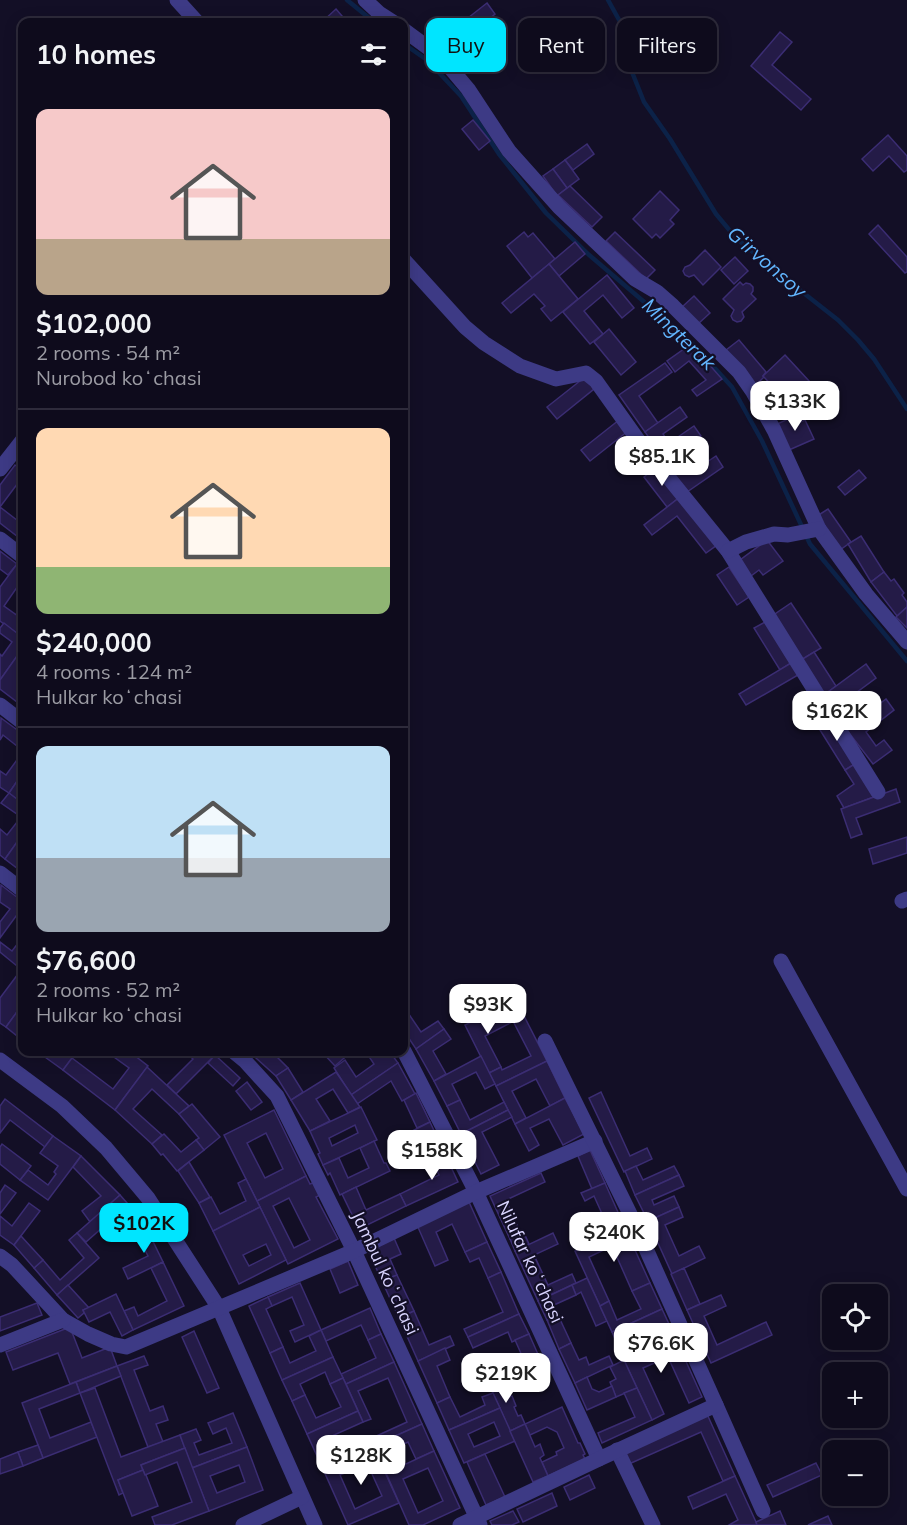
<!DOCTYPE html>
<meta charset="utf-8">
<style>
:root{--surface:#0e0b1c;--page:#171425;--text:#f1f3f6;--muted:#9b9ba3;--line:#2e2b3b;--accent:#00e5ff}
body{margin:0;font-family:Mulish,sans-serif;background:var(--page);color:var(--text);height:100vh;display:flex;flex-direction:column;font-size:22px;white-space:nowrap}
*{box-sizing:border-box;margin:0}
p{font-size:20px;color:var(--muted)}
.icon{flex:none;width:33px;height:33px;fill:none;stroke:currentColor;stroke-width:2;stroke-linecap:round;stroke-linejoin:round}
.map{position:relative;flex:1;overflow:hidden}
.panel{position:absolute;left:18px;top:18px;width:390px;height:1038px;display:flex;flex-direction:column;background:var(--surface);border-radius:12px;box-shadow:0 3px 15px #0003,0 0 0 2px var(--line)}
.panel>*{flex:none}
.banner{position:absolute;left:426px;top:18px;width:390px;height:54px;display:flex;gap:12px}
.fabs{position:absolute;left:822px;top:1284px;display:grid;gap:12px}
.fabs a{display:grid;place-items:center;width:66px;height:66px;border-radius:12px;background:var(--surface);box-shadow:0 3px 15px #0003,0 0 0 2px var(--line);font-size:30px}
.price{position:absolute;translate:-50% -51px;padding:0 14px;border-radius:12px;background:#fff;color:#222;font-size:20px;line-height:39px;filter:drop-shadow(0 2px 3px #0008)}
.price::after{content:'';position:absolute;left:50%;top:36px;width:18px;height:14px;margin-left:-9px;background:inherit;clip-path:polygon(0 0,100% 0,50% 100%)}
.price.current{background:var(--accent);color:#111}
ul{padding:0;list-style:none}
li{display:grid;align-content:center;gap:12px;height:318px;padding:0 18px}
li+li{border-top:2px solid var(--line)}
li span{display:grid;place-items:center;height:186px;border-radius:12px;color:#555}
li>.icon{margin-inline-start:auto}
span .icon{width:108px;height:108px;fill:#fffc;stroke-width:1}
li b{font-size:26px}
h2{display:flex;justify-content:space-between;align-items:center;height:72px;padding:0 18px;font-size:26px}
.pill{padding:0 21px;border-radius:12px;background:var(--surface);box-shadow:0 3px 15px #0003,0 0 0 2px var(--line);font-size:21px;line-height:54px}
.pill.current{background:var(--accent);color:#111}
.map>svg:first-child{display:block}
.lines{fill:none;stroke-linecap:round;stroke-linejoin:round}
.stream{stroke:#0c2248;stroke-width:4.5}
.building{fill:#241b47;stroke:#3b2d73;stroke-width:1.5;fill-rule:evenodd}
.minor{stroke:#3d3a85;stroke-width:15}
.labels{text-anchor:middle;stroke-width:4.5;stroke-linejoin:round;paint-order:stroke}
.street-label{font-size:18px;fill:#d9d4ff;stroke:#130f26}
.water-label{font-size:20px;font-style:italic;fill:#62b6ff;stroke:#130f26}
</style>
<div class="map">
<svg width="907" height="1525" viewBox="0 0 907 1525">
<rect width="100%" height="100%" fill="#130f26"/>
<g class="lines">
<g class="stream">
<polyline points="347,0 374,22"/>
<polyline points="608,0 623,27 630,67 644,102 670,139 716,214 736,238 773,269 838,320 858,340 874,359 907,409"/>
<polyline points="404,44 427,60 461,96 499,154 546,213 588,254 690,341 732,387 762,441 810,544 907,661"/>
</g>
</g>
<g class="building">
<polygon points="487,3 495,14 468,36 459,25"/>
<polygon points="336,9 342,16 335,22 322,22"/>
<polygon points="780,32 792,42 772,65 811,99 801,110 751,66"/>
<polygon points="461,41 475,59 464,67 450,50"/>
<polygon points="473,120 490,141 479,150 462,129"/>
<polygon points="888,135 907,156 907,170 904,172 889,156 873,171 862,159"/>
<polygon points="587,144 594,154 573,170 565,160"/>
<polygon points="565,160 579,179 567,188 553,169"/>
<polygon points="553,169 567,188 557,196 543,176"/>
<polygon points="570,186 602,217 592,227 558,195"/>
<polygon points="660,191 679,210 670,220 674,224 660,238 656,234 652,238 633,219"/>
<polygon points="878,225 907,257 907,272 905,273 869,234"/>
<polygon points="524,232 528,237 533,233 555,259 532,278 507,246"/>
<polygon points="615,232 655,270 646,279 606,241"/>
<polygon points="575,242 585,254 559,276 549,264"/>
<polygon points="705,250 721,267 703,285 694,275 689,277 685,275 683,271 685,267 690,265"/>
<polygon points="735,257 748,271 734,284 721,270"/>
<polygon points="549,264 578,299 551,321 541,309 545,306 534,294 511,313 502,303"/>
<polygon points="607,275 634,308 622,318 603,295 584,311 603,334 590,344 563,312"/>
<polygon points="740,282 743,285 746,283 750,284 753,287 753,291 751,294 756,299 742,312 744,317 741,321 737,322 733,320 731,316 734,310 723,299"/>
<polygon points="694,296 710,313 698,324 682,307"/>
<polygon points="609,329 636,362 621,375 594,342"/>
<polygon points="739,340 766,372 763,376 764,377 756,385 726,350"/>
<polygon points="691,344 722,379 697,396 692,390 706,380 689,361 675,372 667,361"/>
<polygon points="785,355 822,395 799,415 763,376"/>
<polygon points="665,363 672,372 639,396 658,423 645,432 619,395"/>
<polygon points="585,377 594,389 557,419 547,407"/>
<polygon points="680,407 687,417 663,434 669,443 694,426 701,436 666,462 645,432"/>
<polygon points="797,415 800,422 805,420 814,439 789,450 777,424"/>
<polygon points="619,420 628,431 590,461 581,450"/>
<polygon points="679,452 692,472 716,456 723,467 687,492 666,462"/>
<polygon points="15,465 22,470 22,487 18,483 0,507 0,485"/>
<polygon points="656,467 680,497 667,507 644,477"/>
<polygon points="859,470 866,478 845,495 838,487"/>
<polygon points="680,497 717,545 706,553 677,516 652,535 644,525"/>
<polygon points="0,507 22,524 22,540 0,523"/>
<polygon points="828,509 851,542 840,550 817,516"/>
<polygon points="861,536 884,572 871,582 848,544"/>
<polygon points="767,540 783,561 763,575 759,570 751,576 740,560"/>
<polygon points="0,551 17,564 8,575 0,569"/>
<polygon points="17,564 22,568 22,585 20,583 4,606 22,619 22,637 0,621 0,587"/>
<polygon points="729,567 749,597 737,605 717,575"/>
<polygon points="884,572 891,581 894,579 904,593 902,595 907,602 907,607 897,616 871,582"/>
<polygon points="791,603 821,648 801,660 772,616"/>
<polygon points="907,607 907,628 896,617"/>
<polygon points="765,622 791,663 780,670 754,628"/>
<polygon points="4,623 22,637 22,649 0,680 0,654 2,656 12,642 0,633 0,628"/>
<polygon points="22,649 22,669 18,675 22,678 22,702 21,705 0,689 0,680"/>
<polygon points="814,652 836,686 824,695 801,660"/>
<polygon points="791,663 798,675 746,705 739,694"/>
<polygon points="866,664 876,678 834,709 824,695"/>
<polygon points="886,699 894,710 866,732 876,746 884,740 892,750 873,764 846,729"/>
<polygon points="828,714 858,762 845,770 815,722"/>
<polygon points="1,718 16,729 18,726 22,729 22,750 3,735 0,740"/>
<polygon points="22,753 22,774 9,793 0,787 0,771 6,775"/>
<polygon points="858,762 879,795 844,808 837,796 854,784 845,770"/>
<polygon points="22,774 22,803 9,793"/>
<polygon points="896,789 900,802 856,818 862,834 851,838 841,809"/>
<polygon points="9,793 22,803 22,835 5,859 0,855 0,829 7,835 21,817 1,803"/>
<polygon points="22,835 22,872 5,859"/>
<polygon points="907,837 907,853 873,864 869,849"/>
<polygon points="1,885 22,901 22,908 0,938 0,922 10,909 0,902"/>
<polygon points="22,938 22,959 17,966 0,952 0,942 12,951"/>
<polygon points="21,970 22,1005 6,1027 0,1023 0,998"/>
<polygon points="22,1005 22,1040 6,1027"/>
<polygon points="504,1006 512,1022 485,1036 501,1067 489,1073 465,1025"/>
<polygon points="404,1007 421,1032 438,1021 444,1029 416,1049 404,1031"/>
<polygon points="523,1014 547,1061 496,1086 489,1073 501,1067 502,1070 531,1056 512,1019"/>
<polygon points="444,1029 451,1039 433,1051 446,1074 434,1081 416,1049"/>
<polygon points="38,1052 64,1052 72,1058 63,1070"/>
<polygon points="107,1052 130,1052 148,1066 115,1110 63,1070 72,1058 113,1089 129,1068"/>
<polygon points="185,1052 212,1052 215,1055 176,1094 167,1085 193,1059"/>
<polygon points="263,1052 272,1052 288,1068 276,1076 256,1058"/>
<polygon points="322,1052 351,1052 335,1066"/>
<polygon points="366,1052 390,1052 398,1063 351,1095 334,1068 345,1060 356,1077 374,1064"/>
<polygon points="215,1055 240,1078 233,1086 208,1063"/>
<polygon points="481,1056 495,1084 485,1089 476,1072 452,1084 460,1100 447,1106 434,1081"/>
<polygon points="547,1061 565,1098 550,1106 536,1079 512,1091 526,1118 515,1124 496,1086"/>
<polygon points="398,1063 415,1094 402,1101 391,1081 357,1104 351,1095"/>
<polygon points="147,1067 189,1106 179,1114 152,1089 133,1109 162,1135 152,1144 115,1110"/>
<polygon points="288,1068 303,1092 291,1100 276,1076"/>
<polygon points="336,1072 360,1107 348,1113 333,1089 316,1099 330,1121 310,1131 291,1100"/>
<polygon points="247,1082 262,1102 251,1110 236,1091"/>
<polygon points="601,1092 630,1156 647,1148 652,1159 624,1172 589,1098"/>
<polygon points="416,1093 430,1122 417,1128 404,1100"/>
<polygon points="565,1098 584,1134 563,1145 549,1119 530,1128 539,1145 529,1151 515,1124"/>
<polygon points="5,1099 53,1136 45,1147 10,1120 0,1133 0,1106"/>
<polygon points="460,1100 470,1120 504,1102 508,1110 461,1134 447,1106"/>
<polygon points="192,1104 220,1137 204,1150 196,1140 199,1138 179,1114"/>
<path d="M361 1107 377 1140 323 1165 318 1154 320 1153 310 1131ZM355 1125 358 1133 332 1146 329 1138Z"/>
<path d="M274 1110 306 1176 257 1201 224 1135ZM266 1133 283 1169 265 1178 247 1143Z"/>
<polygon points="508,1110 512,1117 482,1132 499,1165 481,1174 461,1134"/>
<polygon points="430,1122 443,1150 430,1156 422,1140 415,1143 410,1132"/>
<polygon points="164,1134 181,1152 196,1140 204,1150 177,1171 163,1154 161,1155 152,1144"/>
<polygon points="53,1136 81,1156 48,1200 20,1180 28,1170 48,1185 56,1174 54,1172 58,1166 40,1153"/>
<polygon points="374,1141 384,1163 386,1163 390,1171 340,1195 330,1173 328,1175 323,1165 339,1158 348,1178 369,1168 360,1148"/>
<polygon points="2,1144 31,1166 20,1180 0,1164 0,1147"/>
<polygon points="443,1150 458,1182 406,1206 400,1194 439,1175 430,1156"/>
<polygon points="590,1150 605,1183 592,1189 578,1156"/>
<polygon points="81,1156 120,1195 90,1222 82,1211 101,1196 73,1167"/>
<polygon points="189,1162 210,1197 199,1203 178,1171"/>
<polygon points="636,1166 643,1180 674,1166 679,1175 635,1195 625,1171"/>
<polygon points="541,1173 545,1182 506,1200 521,1234 510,1239 490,1196"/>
<polygon points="679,1175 684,1186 652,1200 654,1205 674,1196 679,1207 648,1221 635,1195"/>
<path d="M306 1176 310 1184 315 1182 322 1194 316 1197 338 1239 288 1264 257 1201ZM289 1198 310 1240 294 1248 273 1206Z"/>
<polygon points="246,1179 260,1207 213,1231 199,1203 211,1197 220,1214 246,1201 238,1183"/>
<polygon points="605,1183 625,1228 602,1238 599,1231 608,1227 594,1196 585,1201 581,1193"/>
<polygon points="5,1185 16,1193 0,1214 0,1193"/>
<polygon points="356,1187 366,1210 400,1194 406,1206 359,1229 342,1194"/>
<polygon points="120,1195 143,1221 134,1229 120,1212 86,1242 77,1233"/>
<polygon points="469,1202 487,1242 465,1252 452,1224 436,1232 448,1260 435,1266 417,1225"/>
<polygon points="29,1203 40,1211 14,1245 0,1235 0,1216 12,1226"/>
<path d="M260 1207 286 1260 239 1284 213 1231ZM266 1244 271 1255 249 1266 243 1255Z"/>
<polygon points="679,1207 683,1217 665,1225 679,1256 699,1246 705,1258 672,1274 648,1221"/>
<polygon points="143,1221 163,1262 128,1279 123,1268 148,1256 134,1229"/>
<polygon points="625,1228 650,1283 632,1291 612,1246 589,1257 609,1301 600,1306 575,1251"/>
<polygon points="77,1233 99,1258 57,1295 34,1268 43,1260 60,1280 84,1258 69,1240"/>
<polygon points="524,1233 529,1244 515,1251 510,1239"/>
<polygon points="553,1233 558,1244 534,1255 548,1285 572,1274 576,1283 538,1301 515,1251"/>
<polygon points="21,1236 43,1260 34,1268 14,1245"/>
<polygon points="394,1238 401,1254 390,1259 397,1275 382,1281 368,1250"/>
<polygon points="487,1242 501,1272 488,1278 479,1258 470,1262 465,1252"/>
<polygon points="348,1261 358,1285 340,1293 330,1269"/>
<polygon points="163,1262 184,1306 133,1330 124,1311 134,1307 138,1316 167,1301 151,1268"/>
<polygon points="684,1268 700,1304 687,1310 671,1274"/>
<polygon points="501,1272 519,1314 468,1337 464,1329 503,1312 488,1278"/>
<polygon points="397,1275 414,1311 399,1318 382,1281"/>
<polygon points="587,1278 607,1321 596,1326 581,1292 576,1295 572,1285"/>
<polygon points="300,1283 321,1330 295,1342 290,1331 304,1325 292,1297 272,1306 268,1297"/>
<polygon points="650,1283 662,1309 612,1332 600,1306 609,1301 617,1320 641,1309 632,1291"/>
<polygon points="68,1285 89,1308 83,1310 84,1313 78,1318 57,1295"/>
<polygon points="572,1285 576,1295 554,1305 558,1315 547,1320 538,1301"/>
<polygon points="116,1294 133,1330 122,1336 110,1312 89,1322 83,1310"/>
<polygon points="721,1295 726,1306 704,1316 717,1345 766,1322 772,1335 711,1363 687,1310"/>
<polygon points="268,1297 272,1306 266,1309 283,1347 270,1353 249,1306"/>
<polygon points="37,1303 42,1315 0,1331 0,1317"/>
<polygon points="370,1308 381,1334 368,1340 361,1325 326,1341 321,1330"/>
<path d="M662 1309 675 1337 624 1360 612 1332ZM648 1328 651 1335 630 1344 627 1338Z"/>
<polygon points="414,1311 429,1345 450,1336 454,1345 418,1361 399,1318"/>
<polygon points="519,1314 529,1334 512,1342 508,1332 473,1348 468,1337"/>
<polygon points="558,1315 571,1343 559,1349 547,1320"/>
<polygon points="70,1327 82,1358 110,1347 117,1366 70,1384 58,1353 13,1370 6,1352"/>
<polygon points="321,1330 333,1357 282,1380 270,1353 283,1347 290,1363 316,1351 309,1336"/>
<polygon points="194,1331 219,1388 207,1393 182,1337"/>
<polygon points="381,1334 394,1362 346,1384 341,1374 376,1358 368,1340"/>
<polygon points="529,1334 541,1361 527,1367 515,1340"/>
<polygon points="675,1337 702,1397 689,1403 668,1357 643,1368 664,1414 652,1420 624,1360"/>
<polygon points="571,1343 579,1360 586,1357 589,1365 609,1356 613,1365 575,1383 559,1349"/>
<polygon points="445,1348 450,1360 437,1366 450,1397 437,1403 418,1361"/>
<polygon points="144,1356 148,1365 134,1370 150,1411 163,1406 168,1420 156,1424 163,1442 148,1447 117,1366"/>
<polygon points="333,1357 343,1378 330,1384 325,1372 300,1384 305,1395 292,1401 282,1380"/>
<polygon points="624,1360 637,1388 616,1397 610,1382 616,1379 610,1367"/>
<polygon points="394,1362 422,1424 373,1446 370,1439 407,1422 388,1378 358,1391 371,1419 363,1422 346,1384"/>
<polygon points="117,1366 121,1376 80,1393 76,1382"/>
<polygon points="504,1377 508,1387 505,1388 509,1397 512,1396 516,1406 514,1407 518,1416 521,1415 525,1424 510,1431 489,1384"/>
<polygon points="587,1377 592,1389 599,1392 612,1386 616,1397 587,1410 575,1383"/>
<polygon points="343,1378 358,1411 307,1434 292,1401 305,1395 316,1418 341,1407 330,1384"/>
<polygon points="76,1382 80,1393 39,1409 50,1438 91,1422 97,1437 43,1458 22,1403"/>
<polygon points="95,1388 121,1457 180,1435 185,1448 141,1465 143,1470 118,1480 123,1493 119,1495 80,1393"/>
<polygon points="637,1388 652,1420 602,1443 598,1433 635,1417 624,1393"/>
<polygon points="493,1393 500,1408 449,1430 437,1403 450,1397 460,1417 485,1405 482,1397"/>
<polygon points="562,1407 578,1443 580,1443 585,1454 583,1455 585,1459 548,1476 542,1462 557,1455 556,1452 564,1448 557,1432 547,1427 530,1435 525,1424"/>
<path d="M500 1408 515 1441 464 1463 449 1430ZM494 1422 500 1436 474 1447 468 1434Z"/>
<polygon points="358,1411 363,1422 325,1439 332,1454 369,1437 373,1446 323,1469 307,1434"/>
<polygon points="233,1413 247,1447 192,1468 180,1435 196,1429 201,1440 194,1443 199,1455 232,1443 226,1428 213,1434 208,1423"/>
<polygon points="707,1414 735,1476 723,1481 701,1432 629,1464 623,1452"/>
<polygon points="422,1424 434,1451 416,1459 408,1442 389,1451 396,1468 386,1473 373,1446"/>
<polygon points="525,1424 535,1447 540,1444 544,1455 540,1458 548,1476 533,1482 510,1431"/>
<polygon points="38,1445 43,1458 23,1466 18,1452"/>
<path d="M373 1446 399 1503 348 1525 323 1469ZM367 1463 382 1496 355 1509 340 1475Z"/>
<path d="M247 1447 263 1490 209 1511 192 1468ZM239 1465 245 1482 217 1493 210 1476Z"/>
<polygon points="185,1448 209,1511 172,1525 155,1525 152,1517 192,1502 177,1462 145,1475 141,1465"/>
<path d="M434 1451 460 1508 423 1525H409L386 1473ZM428 1468 443 1501 418 1513 403 1479Z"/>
<polygon points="18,1452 23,1466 0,1474 0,1459"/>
<polygon points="485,1454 505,1497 486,1505 467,1462"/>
<polygon points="816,1463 822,1475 773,1497 767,1485"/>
<polygon points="143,1470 145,1475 146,1475 158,1506 132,1516 118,1480"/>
<polygon points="589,1475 595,1488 570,1500 564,1487"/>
<polygon points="735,1476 756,1522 757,1525 729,1525 738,1520 726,1494 693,1509 688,1497"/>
<polygon points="552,1493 557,1506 523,1522 517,1509"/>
<polygon points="513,1511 519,1522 512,1525 492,1525 490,1521"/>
<polygon points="780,1511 786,1525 757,1525 756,1522"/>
<polygon points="828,1516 832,1525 808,1525"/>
</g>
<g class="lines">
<g class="minor">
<polyline points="177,0 197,22"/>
<polyline points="365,0 379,13 393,22"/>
<polyline points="404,30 442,58 468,89 509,151 559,207 635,279 657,292 673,306 739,372 753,392 774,430 819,529 866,594 907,642"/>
<polyline points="404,260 465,327 484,343 520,366 556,379 586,373 596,381 638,440 728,551 878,792"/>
<polyline points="0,469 22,441"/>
<polyline points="0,539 22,556"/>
<polyline points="728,551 746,542 774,534 788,535 819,529"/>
<polyline points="0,705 22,722"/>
<polyline points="0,873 22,890"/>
<polyline points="902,901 907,899"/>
<polyline points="781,961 907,1189"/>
<polyline points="404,1051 476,1192 599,1459"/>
<polyline points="234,1052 245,1061 277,1096 354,1251 480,1525"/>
<polyline points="0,1060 62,1106 106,1148 148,1198 219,1308 315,1525"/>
<polyline points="0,1256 12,1265 63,1320 88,1334 111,1344 126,1347 354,1251 476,1192 595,1141"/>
<polyline points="0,1345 63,1320"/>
<polyline points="716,1405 763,1511"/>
<polyline points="617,1450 653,1525"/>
<polyline points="243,1525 302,1497"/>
<polyline points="460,1525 599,1459 716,1405 634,1222 545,1041"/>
</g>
</g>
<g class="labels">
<g class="street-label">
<text transform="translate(530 1262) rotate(65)" y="6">Nilufar koʻchasi</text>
<text transform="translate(385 1273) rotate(65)" y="6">Jambul koʻchasi</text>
</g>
<g class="water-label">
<text transform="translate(767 262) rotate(41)" y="7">G‘irvonsoy</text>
<text transform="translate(679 334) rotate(44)" y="7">Mingterak</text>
</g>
</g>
</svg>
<div class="fabs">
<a><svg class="icon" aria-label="locate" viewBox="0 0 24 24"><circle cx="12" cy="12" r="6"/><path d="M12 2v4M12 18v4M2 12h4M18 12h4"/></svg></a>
<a>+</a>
<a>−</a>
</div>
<b class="price" style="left:795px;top:432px">$133K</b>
<b class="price" style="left:662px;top:487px">$85.1K</b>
<b class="price" style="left:837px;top:742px">$162K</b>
<b class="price" style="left:488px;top:1035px">$93K</b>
<b class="price" style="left:432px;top:1181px">$158K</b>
<b class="price current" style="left:144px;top:1254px">$102K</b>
<b class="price" style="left:614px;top:1263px">$240K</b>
<b class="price" style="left:661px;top:1374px">$76.6K</b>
<b class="price" style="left:506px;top:1404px">$219K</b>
<b class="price" style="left:361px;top:1486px">$128K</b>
<div class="banner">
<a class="pill current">Buy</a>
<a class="pill">Rent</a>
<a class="pill">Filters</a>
</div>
<section class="panel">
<h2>10 homes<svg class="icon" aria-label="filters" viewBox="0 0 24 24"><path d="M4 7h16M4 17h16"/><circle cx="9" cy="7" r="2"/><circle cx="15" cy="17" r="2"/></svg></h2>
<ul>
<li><span style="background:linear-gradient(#f6c9c9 70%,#b9a48a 0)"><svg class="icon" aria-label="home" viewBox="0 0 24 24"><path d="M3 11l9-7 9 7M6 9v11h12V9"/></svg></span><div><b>$102,000</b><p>2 rooms · 54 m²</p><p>Nurobod koʻchasi</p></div></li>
<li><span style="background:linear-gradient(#ffd9b3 75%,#8fb573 0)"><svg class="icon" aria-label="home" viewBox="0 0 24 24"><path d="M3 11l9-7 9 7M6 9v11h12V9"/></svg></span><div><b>$240,000</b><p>4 rooms · 124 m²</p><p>Hulkar koʻchasi</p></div></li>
<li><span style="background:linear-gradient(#bfe0f5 60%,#9aa5b1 0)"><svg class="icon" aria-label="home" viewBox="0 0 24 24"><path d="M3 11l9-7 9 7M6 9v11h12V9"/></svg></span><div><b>$76,600</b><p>2 rooms · 52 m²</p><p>Hulkar koʻchasi</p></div></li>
</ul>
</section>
</div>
